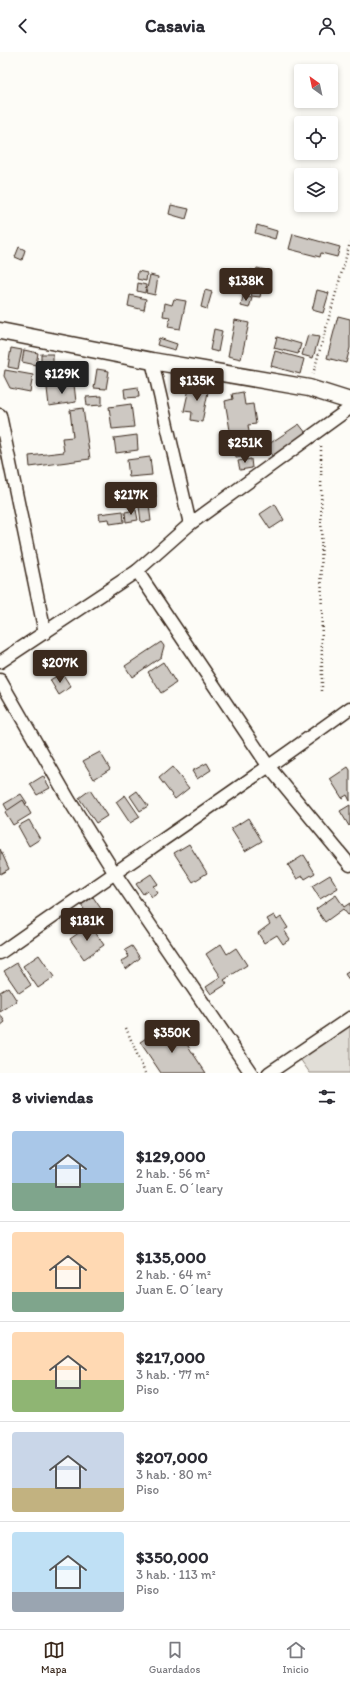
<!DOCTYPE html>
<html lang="es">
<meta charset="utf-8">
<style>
:root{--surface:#fff;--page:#f2f2f3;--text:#2b2b33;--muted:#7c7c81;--line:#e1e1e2;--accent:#3b2a1e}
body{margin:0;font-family:Itim,sans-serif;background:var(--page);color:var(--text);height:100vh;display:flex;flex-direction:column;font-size:15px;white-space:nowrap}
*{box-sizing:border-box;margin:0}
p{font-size:13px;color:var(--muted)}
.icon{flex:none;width:22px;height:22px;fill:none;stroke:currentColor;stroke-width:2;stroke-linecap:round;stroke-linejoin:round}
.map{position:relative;height:1021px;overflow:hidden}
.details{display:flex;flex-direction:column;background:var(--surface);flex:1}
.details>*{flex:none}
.needle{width:26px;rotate:327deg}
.tools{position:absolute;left:294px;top:12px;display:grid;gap:8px}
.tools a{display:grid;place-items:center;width:44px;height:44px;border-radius:4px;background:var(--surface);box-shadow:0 2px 6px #0003;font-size:20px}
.price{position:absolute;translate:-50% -34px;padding:0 9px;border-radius:4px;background:var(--accent);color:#fff;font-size:13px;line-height:26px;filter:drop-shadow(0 1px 2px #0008)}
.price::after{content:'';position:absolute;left:50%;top:24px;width:12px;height:9px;margin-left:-6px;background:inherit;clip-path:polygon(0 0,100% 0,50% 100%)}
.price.active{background:#222;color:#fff}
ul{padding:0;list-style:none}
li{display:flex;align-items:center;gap:12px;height:100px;padding:0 12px}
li+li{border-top:1px solid var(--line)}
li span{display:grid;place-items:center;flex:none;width:112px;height:80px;border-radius:4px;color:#555}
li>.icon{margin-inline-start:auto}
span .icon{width:48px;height:48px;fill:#fffc;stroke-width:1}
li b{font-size:17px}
h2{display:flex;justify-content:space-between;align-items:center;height:48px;padding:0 12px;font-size:17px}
header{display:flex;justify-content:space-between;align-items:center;height:52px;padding:0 12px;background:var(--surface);font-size:18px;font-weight:700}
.tabs{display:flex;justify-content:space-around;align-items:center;height:56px;border-top:1px solid var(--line);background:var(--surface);font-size:11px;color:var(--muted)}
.tabs a{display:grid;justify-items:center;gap:2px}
.tabs .active{color:var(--accent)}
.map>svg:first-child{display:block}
.green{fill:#e1ded7;stroke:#8e847a}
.building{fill:#cdc8c2;stroke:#3b2a1e}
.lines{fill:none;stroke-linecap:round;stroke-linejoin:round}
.minor-casing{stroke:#3b2a1e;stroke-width:15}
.tertiary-casing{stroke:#3b2a1e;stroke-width:19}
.path{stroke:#3b2a1e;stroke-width:2.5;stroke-dasharray:1 3;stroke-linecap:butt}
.minor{stroke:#fdfcf7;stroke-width:12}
.tertiary{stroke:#fdfcf7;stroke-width:16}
</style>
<header><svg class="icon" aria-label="back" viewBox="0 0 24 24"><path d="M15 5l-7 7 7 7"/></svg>Casavia<svg class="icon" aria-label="person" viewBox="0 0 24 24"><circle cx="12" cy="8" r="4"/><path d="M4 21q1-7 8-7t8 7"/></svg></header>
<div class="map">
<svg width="350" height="1021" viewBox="0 0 350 1021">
<rect width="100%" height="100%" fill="#fdfcf7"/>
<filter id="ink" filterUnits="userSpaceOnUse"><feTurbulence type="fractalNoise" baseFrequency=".025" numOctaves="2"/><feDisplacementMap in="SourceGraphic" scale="8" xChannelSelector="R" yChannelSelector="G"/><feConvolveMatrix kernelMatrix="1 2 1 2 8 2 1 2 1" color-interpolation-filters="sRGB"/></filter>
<g filter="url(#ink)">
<polygon class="green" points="350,972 350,1021 310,1021 300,1007"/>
<g class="building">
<polygon points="171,153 189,157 186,167 169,162"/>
<polygon points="257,173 277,179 275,187 255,181"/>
<polygon points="293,182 340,195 337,205 321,201 320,205 289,197"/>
<polygon points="19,195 25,198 22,208 15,205"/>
<polygon points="257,216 265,218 260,245 251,244 253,238 247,237 251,218 256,219"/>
<polygon points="138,219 147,221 146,229 137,227"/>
<polygon points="233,220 242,222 239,232 230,230"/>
<polygon points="150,223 158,225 155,243 146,241"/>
<polygon points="138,231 146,233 145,241 137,239"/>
<polygon points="205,238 212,240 207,257 201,255"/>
<polygon points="317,238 329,241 323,261 312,258"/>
<polygon points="130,243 146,247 144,258 128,254"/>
<polygon points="243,244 252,246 249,256 241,254"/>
<polygon points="174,247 186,249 180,277 168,275 170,265 163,264 165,251 172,253"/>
<polygon points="338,264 350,267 350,296 346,311 327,306"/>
<polygon points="235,268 249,271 241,307 228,304"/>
<polygon points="214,277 222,279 218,300 210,298"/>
<polygon points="308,283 319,285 313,306 302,303"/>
<polygon points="277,285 301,292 298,302 274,296"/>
<polygon points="159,286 177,292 175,298 157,293"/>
<polygon points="11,296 22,298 18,317 8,315"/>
<polygon points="24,298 38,301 36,313 22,310"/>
<polygon points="275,299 304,307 300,322 271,314"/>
<rect x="41" y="302" width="12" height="12"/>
<polygon points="97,317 109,319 106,337 94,336"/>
<polygon points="5,318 33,323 30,340 10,336 4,324"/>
<polygon points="74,332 76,350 49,354 47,336"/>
<polygon points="190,332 209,335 202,370 191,368 192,360 184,359"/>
<polygon points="138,335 139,345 125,346 124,337"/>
<polygon points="243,340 245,353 253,352 256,372 248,373 250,387 232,390 225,349 233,347 232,342"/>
<polygon points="102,344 102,353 87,354 86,345"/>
<polygon points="131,352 134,375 112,377 109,355"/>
<polygon points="83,356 90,407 30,415 29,404 64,400 62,386 73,385 70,358"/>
<polygon points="299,372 306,381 272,404 266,394"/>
<polygon points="137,383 138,398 116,401 114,386"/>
<polygon points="254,390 255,398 252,398 253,403 236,406 234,393"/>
<polygon points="150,405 152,423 129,425 127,408"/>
<polygon points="251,407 252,416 240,418 238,409"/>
<polygon points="155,437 156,446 144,447 143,438"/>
<polygon points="275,452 284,468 270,477 260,462"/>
<polygon points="149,453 151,469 141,470 139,454"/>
<polygon points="136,458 138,468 126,470 125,460"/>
<polygon points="123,459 124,470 110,472 109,467 100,468 99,462"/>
<polygon points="161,590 164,594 161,605 132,625 125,614"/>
<polygon points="163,610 176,631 161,641 148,620"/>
<polygon points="62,621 71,635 59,643 50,628"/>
<polygon points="100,700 110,717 94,727 83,709"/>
<polygon points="207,711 211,718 197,727 192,719"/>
<polygon points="172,715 189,736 175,747 159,726"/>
<polygon points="348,715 350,718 350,749 347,743 342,746 330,727"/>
<polygon points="43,724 50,736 37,743 30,732"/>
<polygon points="90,738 107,764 96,771 79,746"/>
<polygon points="137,739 148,754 140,759 130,744"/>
<polygon points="21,742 27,751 9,761 4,752"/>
<polygon points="125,743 140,765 130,771 116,750"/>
<polygon points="23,748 31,762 13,773 5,760"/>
<polygon points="350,753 350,773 349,774 340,759"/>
<polygon points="248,766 262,789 245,799 231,777"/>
<polygon points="29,768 40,787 29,794 18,774"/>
<polygon points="189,792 207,821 193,830 174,801"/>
<polygon points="0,797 9,817 0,822"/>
<polygon points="304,803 315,821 305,827 303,824 297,827 288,813"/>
<polygon points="151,822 158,832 153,834 158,841 152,845 147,839 143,842 136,832"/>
<polygon points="330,823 338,836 320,847 312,834"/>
<polygon points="336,843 344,855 350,851 350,862 348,863 343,857 325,870 316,857"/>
<polygon points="93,845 108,867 96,875 81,853"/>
<polygon points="274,863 277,868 281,865 288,876 284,878 290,887 283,892 277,883 264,891 258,881 270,872 267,867"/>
<polygon points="90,873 104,893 84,907 70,887"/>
<polygon points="221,892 227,902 236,896 247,913 224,928 227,932 211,942 206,935 221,925 206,902"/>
<polygon points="132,894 140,906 126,917 121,910 129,905 125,898"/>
<polygon points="39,903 54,925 38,936 23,914"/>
<polygon points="17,911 31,933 19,941 4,919"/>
<polygon points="350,919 350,929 345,922"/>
<polygon points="8,935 17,949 0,960 0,940"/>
<polygon points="0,962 5,970 0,974"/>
<polygon points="176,976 206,1021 161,1021 140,990 151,983 156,990"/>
</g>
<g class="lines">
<defs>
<g id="minor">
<polyline points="152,309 190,472"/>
<polyline points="0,363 45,581"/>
<polyline points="137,519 269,715 350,813"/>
<polyline points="0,610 137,519 190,472 350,356"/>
<polyline points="0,628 69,748 114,820 251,1021"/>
<path d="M0 901C116 819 235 740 350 656"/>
<polyline points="269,1021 350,966"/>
</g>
<polyline id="tertiary" points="0,279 152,309 309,336 350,349"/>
</defs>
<use href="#minor" class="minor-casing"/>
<use href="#tertiary" class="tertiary-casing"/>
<g class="path">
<polyline points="313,322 350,191"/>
<polyline points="321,394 322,641"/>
<polyline points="126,976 145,1021"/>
</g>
<use href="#minor" class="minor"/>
<use href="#tertiary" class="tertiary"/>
</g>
</g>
</svg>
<div class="tools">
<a><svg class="needle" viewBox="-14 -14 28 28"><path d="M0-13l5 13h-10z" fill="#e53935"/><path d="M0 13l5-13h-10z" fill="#7c7c81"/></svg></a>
<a><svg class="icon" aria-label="locate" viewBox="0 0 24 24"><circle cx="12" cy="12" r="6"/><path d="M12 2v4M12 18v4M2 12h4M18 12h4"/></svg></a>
<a><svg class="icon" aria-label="layers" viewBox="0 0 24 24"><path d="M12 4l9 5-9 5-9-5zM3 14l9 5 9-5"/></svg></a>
</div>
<b class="price" style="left:246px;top:250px">$138K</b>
<b class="price active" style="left:62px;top:343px">$129K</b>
<b class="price" style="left:197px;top:350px">$135K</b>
<b class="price" style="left:245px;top:412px">$251K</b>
<b class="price" style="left:131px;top:464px">$217K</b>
<b class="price" style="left:60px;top:632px">$207K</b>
<b class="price" style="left:87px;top:890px">$181K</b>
<b class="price" style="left:172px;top:1002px">$350K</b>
</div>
<section class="details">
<h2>8 viviendas<svg class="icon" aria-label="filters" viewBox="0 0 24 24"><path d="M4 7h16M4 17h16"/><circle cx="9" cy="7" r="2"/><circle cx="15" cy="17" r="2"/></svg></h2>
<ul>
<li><span style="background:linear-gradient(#a9c7e8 65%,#7fa58c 0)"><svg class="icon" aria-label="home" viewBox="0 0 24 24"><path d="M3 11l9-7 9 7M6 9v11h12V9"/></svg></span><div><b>$129,000</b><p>2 hab. · 56 m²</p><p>Juan E. O´leary</p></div></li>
<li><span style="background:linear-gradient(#ffd9b3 75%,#7fa58c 0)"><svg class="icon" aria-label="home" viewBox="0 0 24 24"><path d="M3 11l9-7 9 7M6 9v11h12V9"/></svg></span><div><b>$135,000</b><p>2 hab. · 64 m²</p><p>Juan E. O´leary</p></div></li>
<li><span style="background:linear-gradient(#ffd9b3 60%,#8fb573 0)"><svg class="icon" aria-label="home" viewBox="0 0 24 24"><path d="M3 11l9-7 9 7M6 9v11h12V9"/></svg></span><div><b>$217,000</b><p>3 hab. · 77 m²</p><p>Piso</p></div></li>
<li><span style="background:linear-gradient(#c9d6e8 70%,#c2b280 0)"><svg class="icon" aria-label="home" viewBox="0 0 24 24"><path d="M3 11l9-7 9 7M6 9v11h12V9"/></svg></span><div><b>$207,000</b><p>3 hab. · 80 m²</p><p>Piso</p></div></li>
<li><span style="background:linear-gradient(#bfe0f5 75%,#9aa5b1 0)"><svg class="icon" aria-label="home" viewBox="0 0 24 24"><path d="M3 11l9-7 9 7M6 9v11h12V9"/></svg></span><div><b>$350,000</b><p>3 hab. · 113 m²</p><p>Piso</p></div></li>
</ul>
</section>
<nav class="tabs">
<a class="active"><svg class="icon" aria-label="map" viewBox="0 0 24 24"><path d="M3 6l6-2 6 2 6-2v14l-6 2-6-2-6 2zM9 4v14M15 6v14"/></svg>Mapa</a>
<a><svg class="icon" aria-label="saved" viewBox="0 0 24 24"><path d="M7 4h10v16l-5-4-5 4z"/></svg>Guardados</a>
<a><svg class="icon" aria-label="home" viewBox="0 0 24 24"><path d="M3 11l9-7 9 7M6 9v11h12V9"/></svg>Inicio</a>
</nav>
